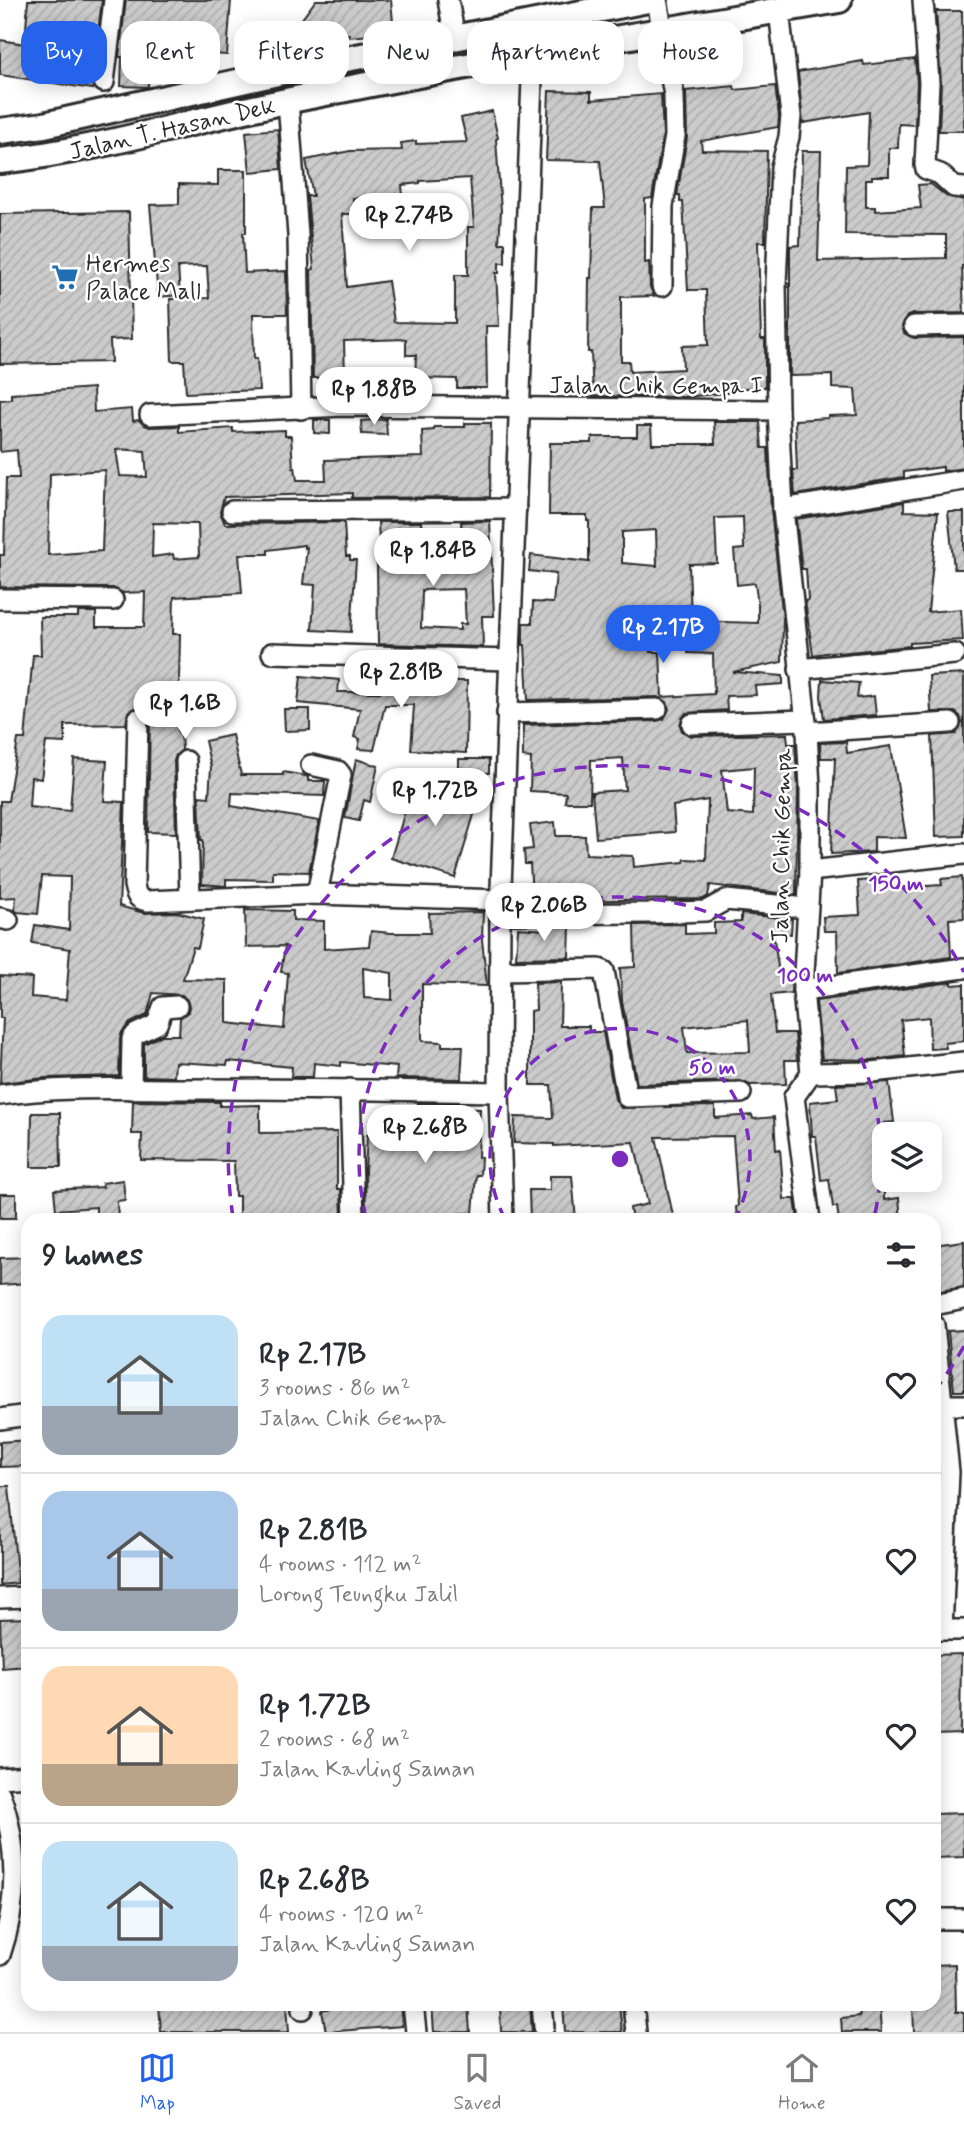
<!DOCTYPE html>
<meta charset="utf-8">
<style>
:root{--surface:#fff;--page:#f7f7f7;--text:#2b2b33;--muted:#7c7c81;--line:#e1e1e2;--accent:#2563eb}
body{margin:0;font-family:Mynerve,sans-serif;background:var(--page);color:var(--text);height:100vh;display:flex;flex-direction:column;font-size:26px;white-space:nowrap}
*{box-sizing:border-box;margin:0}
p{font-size:23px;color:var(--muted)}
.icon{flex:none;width:38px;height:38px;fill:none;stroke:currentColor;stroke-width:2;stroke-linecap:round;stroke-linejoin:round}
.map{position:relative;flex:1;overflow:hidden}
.drawer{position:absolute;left:21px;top:1213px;width:920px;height:798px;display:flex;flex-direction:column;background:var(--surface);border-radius:21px;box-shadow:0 4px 18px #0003}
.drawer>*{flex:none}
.guide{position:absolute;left:21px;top:21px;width:922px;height:63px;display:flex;gap:14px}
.buttons{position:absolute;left:872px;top:1122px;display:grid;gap:14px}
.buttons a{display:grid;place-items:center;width:70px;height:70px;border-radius:14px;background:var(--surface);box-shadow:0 4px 18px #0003;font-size:35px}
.price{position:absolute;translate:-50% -60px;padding:0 16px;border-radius:24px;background:#fff;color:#222;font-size:23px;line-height:46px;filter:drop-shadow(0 2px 4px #0008)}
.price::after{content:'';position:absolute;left:50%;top:42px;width:21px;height:16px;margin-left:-10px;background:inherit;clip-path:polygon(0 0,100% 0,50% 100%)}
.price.on{background:var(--accent);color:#fff}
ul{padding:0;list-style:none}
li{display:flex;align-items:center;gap:21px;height:175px;padding:0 21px}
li+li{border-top:2px solid var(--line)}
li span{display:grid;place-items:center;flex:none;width:196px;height:140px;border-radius:21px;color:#555}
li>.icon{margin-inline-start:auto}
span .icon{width:84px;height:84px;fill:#fffc;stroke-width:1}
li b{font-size:30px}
h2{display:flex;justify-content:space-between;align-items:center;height:84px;padding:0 21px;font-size:30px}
.chip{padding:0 24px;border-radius:21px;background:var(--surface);box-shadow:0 4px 18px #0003;font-size:24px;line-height:63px}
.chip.on{background:var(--accent);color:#fff}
.menu{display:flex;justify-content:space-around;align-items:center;height:98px;border-top:2px solid var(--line);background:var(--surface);font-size:19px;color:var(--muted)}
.menu a{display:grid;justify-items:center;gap:4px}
.menu .on{color:var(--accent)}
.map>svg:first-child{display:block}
.building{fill:url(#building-hatch);stroke:#2b2b2b;stroke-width:2;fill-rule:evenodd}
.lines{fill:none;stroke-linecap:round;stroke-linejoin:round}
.minor-casing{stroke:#2b2b2b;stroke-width:24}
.major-casing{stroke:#2b2b2b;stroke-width:30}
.minor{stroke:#fff;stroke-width:19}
.major{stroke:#fff;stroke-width:24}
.ring{fill:none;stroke:#7b2cbf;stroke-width:3.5;stroke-dasharray:12 9}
.labels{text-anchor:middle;stroke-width:5;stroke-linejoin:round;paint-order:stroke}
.street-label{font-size:24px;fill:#2b2b2b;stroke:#fff}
.poi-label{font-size:24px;fill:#2b2b2b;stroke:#fff;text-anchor:start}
.centre{fill:#7b2cbf;stroke:#fff;stroke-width:3.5}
.ring-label{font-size:21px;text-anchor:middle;font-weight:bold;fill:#7b2cbf;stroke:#fff;stroke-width:5;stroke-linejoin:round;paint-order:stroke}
</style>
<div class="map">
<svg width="964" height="2032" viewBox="0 0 964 2032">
<defs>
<pattern id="building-hatch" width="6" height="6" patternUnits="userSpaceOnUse" patternTransform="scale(1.75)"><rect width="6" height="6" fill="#cbcbcb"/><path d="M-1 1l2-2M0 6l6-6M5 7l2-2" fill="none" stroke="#aeaeae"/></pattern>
</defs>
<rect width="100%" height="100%" fill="#fff"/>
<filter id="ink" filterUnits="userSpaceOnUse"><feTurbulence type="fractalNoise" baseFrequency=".0143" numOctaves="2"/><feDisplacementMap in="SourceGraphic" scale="14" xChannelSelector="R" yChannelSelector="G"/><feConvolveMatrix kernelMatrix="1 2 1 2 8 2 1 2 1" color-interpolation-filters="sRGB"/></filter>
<g filter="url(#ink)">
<g class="building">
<polygon points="28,0 102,0 92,81 93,89 0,75 0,40 25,44"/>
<polygon points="126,0 231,0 227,55 192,53 191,60 153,54 152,60 150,60 148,87 121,86 122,57 119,57"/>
<polygon points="316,0 391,0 394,33 349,37 349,34 287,39"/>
<polygon points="936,11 962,11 964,131 939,131 941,82"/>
<polygon points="915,59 917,83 915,125 899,124 898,148 889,148 889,176 872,176 872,179 866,179 866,207 875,207 875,211 921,208 918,185 931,184 946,196 964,200 964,266 962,266 964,313 913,314 907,316 902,326 904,333 914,338 964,337 964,468 943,471 943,467 904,472 904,477 795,495 793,470 797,470 795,420 828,418 828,416 857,415 855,389 832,388 832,375 790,376 790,246 800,245 802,151 821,151 818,261 946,258 946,235 845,234 846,166 867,165 869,112 803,123 798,72 863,61 864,65"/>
<polygon points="734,86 735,90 775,86 779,116 778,127 701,141 702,150 767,151 765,242 758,242 761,339 765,339 765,387 727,389 727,393 682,397 593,396 591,352 588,352 589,278 591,278 593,208 605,208 600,161 546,160 549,91 591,92 591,100 661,94 663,135 652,198 645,199 645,263 649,262 650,287 654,296 621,297 621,361 629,361 630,372 683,369 682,346 708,345 706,290 688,290 683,202 680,202 680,195 677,195 687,138 686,91"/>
<path d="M492 111 498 138 496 139 501 211 499 243H505V263H499V273H496L499 326H486L487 388H457V379L415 378 416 355H406V339L344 341 345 378H313L311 270 314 269 307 196H313L306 160 350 151 402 150 401 143 416 141V144L467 142 461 118ZM470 178 474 227H468V275H455V323L394 322 388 281 347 287 342 214H353V198L403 197 402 185 420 183V181Z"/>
<polygon points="278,129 281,169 250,172 246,132"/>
<polygon points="218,170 246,170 246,233 243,233 245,273 286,271 287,314 253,314 254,359 257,358 259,390 186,393 184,361 172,361 170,299 209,298 207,266 178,267 180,295 158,297 150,205 179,204 179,184 218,185"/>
<polygon points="129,212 132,339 110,340 111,362 0,364 0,214"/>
<path d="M93 388 94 412 132 409 133 421 139 420 144 425 150 427 179 426V432L233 428V432L285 430V436H291L293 468 295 467 297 480H326L325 460 423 457 422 431 434 430V427H465V423H491L490 497 352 498V493L224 497 220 512 225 524 344 522 346 556H350V560H356L351 632 312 630 315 585 303 584 307 547 304 548V545L268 550V554H239L242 593 174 597 173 634H180L178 732H181L182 750 176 755 174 761 176 833 148 832 150 719 148 713 139 707 128 712 126 724 65 725V743L46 742 41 779 31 777 29 807 70 811 74 759 107 761 104 801 124 802 119 906 144 913 177 912 204 919 198 948 193 947 183 979 227 980V1023L284 1029 288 973 281 972 285 946 246 947 245 910 293 911V920L324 921V949L369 946 371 931 391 933H430L429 913 483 912 482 939 487 986 422 984V1041L442 1042V1046H463L461 1079 396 1078 397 1067 341 1062V1066L314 1063 313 1077H291L292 1067 228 1061 227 1065 175 1062 174 1077 144 1076V1044L162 1035H179L180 1018 188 1012 189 1006 187 1000 182 995 153 993 147 1015 130 1023 122 1032 120 1039 119 1076 45 1078 0 1083 3 1018H0V976L32 978 31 997 66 1000 70 949 32 943 35 925 69 930 70 877 42 876 38 914 17 912 15 910 16 897 0 898V801H8L18 739H25L33 655H41L40 617H78V612H96V627H144L145 592 123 593 113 588 0 587V555H4L6 478H19L17 450 0 452V400L11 399V394ZM116 449 145 451 147 477 120 476ZM105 470 102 551 48 555 50 474ZM153 523 198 524 199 557 174 559 173 554 152 557ZM363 968 392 973V1000L364 998Z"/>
<polygon points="386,419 387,435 362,434 361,421"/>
<polygon points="314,420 330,420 330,434 314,433"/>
<path d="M714 422H760L762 448H768L771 510 783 619 782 662 733 672 783 676V684L755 686 756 695 726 696 727 710 686 713 682 718 680 725 682 731 692 736 787 734 788 744H795L798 787 796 895 710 885 708 896 703 899 545 901V895L532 896 530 864H525L524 850 533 849 530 825 555 822 556 836H585L586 854 633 856 634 867 684 862 685 859 706 860 708 800 673 806 675 832 596 838 592 792 625 790 623 758 591 760 590 802H565L566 793 530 791 531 758 523 757V725L657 721 664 719 669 709 667 702 657 697 528 700 525 645H523V623H532L533 602 553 603 556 574 529 571 531 555 589 562V521H587V515H549L550 443H592V437H637V426H651L652 444H715ZM743 517 744 549 734 550 737 585 755 583 758 605V623L689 621 688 653 713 654 714 694 662 697 660 652H651L653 621 691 619 689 564 717 563 715 518ZM656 530 657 566 622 563V532ZM754 767 753 815 727 813 722 770Z"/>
<polygon points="904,502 904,511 938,512 928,612 961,609 963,640 910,643 910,646 838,653 838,651 813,655 805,601 808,600 806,569 802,569 796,519"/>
<polygon points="948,512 964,512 964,569 954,569"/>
<path d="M490 521 494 616H482L483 647 378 644 377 560H380L378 522H421L424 557 463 556 461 522ZM464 589 466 624H460V630L421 628 422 590Z"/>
<polygon points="964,674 964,836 936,837 932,736 956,734 962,723 960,716 955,712 931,712 929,676"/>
<polygon points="301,676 339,680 338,692 380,692 380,681 467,681 466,753 411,750 414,705 385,705 374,750 358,749 360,739 354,737 360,709 298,703"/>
<polygon points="822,680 859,683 857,698 874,696 876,715 824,719 821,696"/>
<polygon points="284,709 310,709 310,730 285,731"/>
<polygon points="232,735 241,775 283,775 283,772 306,776 308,777 308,781 325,781 324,796 232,793 231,806 319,821 309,872 273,871 273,880 226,879 226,886 202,884 203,840 201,840 199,796 209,797 211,767 205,741"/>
<polygon points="846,742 847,753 891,746 906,838 874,837 874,852 831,854 835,758 821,758 820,743"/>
<polygon points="356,759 378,766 370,802 364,800 359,821 345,818"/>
<rect x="459" y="759" width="30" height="14"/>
<polygon points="415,778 479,798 455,878 391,858"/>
<polygon points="962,877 964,918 949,919 951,957 838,973 837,931 824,931 823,917 860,915 858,881 893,879 893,888 942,885 941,879"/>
<path d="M741 914 792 919 791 934 773 933 779 973 792 972 791 993 771 995 775 1033H795L797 1060H785L786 1084 750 1085 741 1081 637 1084 622 1001 620 968 635 967 634 925 685 924V934L714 933V923L741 922ZM748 1020 750 1052 687 1053 684 1027Z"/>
<polygon points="548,926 570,926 569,957 516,958 518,928 548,930"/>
<polygon points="561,982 560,1026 589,1026 589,1032 603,1032 615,1099 621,1108 715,1106 715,1118 752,1115 753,1119 774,1117 776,1150 780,1149 784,1199 795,1199 798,1220 737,1220 736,1207 738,1206 733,1136 656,1137 674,1220 632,1220 630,1208 648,1204 634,1142 554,1146 554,1144 514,1143 515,1117 553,1118 551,1085 530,1085 530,1011 536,1010 535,983"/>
<polygon points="952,982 952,985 964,984 964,1041 945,1043 946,1048 930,1049 929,1017 901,1020 905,1056 871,1060 822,1059 816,1001"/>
<polygon points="889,1082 894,1122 884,1123 884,1200 899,1198 901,1220 839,1220 837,1207 833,1207 829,1179 821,1180 816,1136 812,1136 810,1102 838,1099 836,1085"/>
<polygon points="133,1101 220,1102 220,1106 260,1105 260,1133 337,1132 337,1189 341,1189 342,1220 239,1220 239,1196 235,1196 234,1161 141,1160 142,1134 132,1134"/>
<polygon points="418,1103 461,1104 460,1108 480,1109 478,1157 481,1157 480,1175 476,1175 473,1213 462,1213 461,1220 407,1220 397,1219 397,1215 366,1216 365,1171 367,1135 396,1137 397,1111 418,1112"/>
<polygon points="32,1113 60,1113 61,1167 31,1167"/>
<polygon points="550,1176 572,1176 576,1220 530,1220 529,1190 550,1190"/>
<polygon points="123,1180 125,1200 117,1201 118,1220 96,1220 96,1207 56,1210 54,1190 103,1187 102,1183"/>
<rect x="0" y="1194" width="16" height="24"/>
<polygon points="964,1241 964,1287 934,1292 934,1245"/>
<polygon points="28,1257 28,1283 0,1285 0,1258"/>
<polygon points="964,1330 964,1391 954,1391 948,1331"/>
<polygon points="28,1440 28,1466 0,1467 0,1442"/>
<polygon points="0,1486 9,1486 18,1583 0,1585"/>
<polygon points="28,1618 28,1666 2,1668 0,1619"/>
<polygon points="961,1654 960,1734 934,1735 934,1655"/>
<polygon points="963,1813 964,1857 934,1858 934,1814"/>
<polygon points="955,1964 956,2012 964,2012 964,2032 914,2032 913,2004 934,2004 934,1965"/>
<polygon points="159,2004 287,2004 289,2032 161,2032"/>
<polygon points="353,2004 400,2004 402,2026 326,2032 322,2011"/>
<polygon points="432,2004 468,2004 470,2032 434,2032"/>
<polygon points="500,2004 530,2004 532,2032 501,2032"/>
<polygon points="563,2004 619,2004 622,2032 565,2032"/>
<polygon points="858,2004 879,2004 881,2032 842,2032 841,2018 859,2016"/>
</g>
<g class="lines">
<defs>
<g id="minor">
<polyline points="448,0 455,38"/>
<polyline points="657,0 674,95 675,136 663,206 662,286"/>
<polyline points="923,0 929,83 925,165 926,169 940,174 954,187 964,188"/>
<polyline points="104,82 114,0"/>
<polyline points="288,101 298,235 301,409"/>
<polyline points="914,326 964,325"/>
<polyline points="778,410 776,284 781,167 789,137 791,116 779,10"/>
<polyline points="150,415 344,406 778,410 783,509 807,732 810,787 810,871 803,990 811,1073 794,1097 810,1220"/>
<polyline points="783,509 964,480"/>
<polyline points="232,511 516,509"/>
<polyline points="0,599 113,600"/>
<polyline points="272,653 509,660"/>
<polyline points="799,669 955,654"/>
<polyline points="507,713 657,709"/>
<path d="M138 719 134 885C136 895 137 899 147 901L317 894 501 900"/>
<polyline points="692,724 805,720"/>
<polyline points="807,732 950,723"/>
<polyline points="186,761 190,899"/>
<polyline points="311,765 338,771 341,775 317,894"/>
<polyline points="810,871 964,854"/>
<polyline points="500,914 652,913 706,911 726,900 807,908"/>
<polyline points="0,918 8,920"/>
<polyline points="501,971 599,969 604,971 627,1097 741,1093"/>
<polyline points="803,990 964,968"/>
<polyline points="811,1073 872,1072 964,1062"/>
<polyline points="131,1089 132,1039 136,1034 157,1024 163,1007 177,1006"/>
<polyline points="350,1089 354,1220"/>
<path d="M0 1095C61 1086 124 1089 186 1089 290 1089 395 1090 499 1092"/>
<polyline points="503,1220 499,1092 500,914 533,53"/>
<polyline points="934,1305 964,1299"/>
<polyline points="934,1325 949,1472 942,1630"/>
<polyline points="943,1405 964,1405"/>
<polyline points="0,1419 28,1415"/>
<polyline points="0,1598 28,1597"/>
<polyline points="934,1630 964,1630"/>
<polyline points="0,1778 28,1776"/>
<path d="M0 1794C19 1846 18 1903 0 1955"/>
<polyline points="934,1919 964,1919"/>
<polyline points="413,2004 416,2032"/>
<polyline points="542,2004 544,2027"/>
<polyline points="633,2004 636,2032"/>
<polyline points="303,2009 303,2004"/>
</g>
<g id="major">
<polyline points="0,131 44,125 300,68 648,0"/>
<path d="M0 161C101 150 192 120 291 100 473 63 656 31 839 0"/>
</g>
</defs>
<use href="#minor" class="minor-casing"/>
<use href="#major" class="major-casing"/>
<use href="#minor" class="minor"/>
<use href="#major" class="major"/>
</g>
</g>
<g class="ring">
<path d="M505 1219A130 130 0 1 1 735 1219"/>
<path d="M366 1218A261 261 0 1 1 874 1218"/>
<path d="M964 1346A391 391 0 0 1 936 1389M233 1217A391 391 0 0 1 964 972"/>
</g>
<defs>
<symbol id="supermarket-bare" viewBox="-9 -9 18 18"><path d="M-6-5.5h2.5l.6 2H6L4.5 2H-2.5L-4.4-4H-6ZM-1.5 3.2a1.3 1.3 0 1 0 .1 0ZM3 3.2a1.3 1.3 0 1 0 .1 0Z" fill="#1f6fb2" stroke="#fff" stroke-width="2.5" paint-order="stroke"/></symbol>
</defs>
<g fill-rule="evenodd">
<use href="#supermarket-bare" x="46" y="258" width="38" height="38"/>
</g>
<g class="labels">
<g class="street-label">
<text transform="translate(172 128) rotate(-13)" y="8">Jalan T. Hasan Dek</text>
<text x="656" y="393">Jalan Chik Gempa I</text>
<text transform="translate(781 846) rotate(-89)" y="8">Jalan Chik Gempa</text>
</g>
<g class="poi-label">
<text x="86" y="271">Hermes<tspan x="86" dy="28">Palace Mall</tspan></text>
</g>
</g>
<circle cx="620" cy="1159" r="10" class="centre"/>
<g class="ring-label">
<text x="896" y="890">150 m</text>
<text x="805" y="982">100 m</text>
<text x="712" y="1074">50 m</text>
</g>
</svg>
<div class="buttons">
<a><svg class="icon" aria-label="layers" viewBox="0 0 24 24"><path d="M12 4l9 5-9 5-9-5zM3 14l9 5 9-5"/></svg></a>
</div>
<b class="price" style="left:409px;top:253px">Rp 2.74B</b>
<b class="price" style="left:374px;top:427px">Rp 1.88B</b>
<b class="price" style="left:433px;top:588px">Rp 1.84B</b>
<b class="price on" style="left:663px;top:665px">Rp 2.17B</b>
<b class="price" style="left:401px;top:710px">Rp 2.81B</b>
<b class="price" style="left:185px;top:741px">Rp 1.6B</b>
<b class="price" style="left:435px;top:828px">Rp 1.72B</b>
<b class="price" style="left:544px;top:943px">Rp 2.06B</b>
<b class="price" style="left:425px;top:1165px">Rp 2.68B</b>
<div class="guide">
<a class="chip on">Buy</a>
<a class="chip">Rent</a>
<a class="chip">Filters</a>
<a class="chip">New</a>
<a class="chip">Apartment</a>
<a class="chip">House</a>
</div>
<section class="drawer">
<h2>9 homes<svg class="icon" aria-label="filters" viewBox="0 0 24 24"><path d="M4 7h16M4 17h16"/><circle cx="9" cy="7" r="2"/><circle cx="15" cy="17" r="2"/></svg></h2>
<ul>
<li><span style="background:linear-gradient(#bfe0f5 65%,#9aa5b1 0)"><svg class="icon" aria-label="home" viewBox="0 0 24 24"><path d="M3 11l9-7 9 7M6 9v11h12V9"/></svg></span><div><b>Rp 2.17B</b><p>3 rooms · 86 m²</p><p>Jalan Chik Gempa</p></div><svg class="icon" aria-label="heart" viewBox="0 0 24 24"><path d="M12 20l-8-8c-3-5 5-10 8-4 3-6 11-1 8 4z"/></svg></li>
<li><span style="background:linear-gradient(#a9c7e8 70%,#9aa5b1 0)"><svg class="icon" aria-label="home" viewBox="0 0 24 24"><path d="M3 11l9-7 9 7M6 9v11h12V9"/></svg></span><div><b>Rp 2.81B</b><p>4 rooms · 112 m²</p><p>Lorong Teungku Jalil</p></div><svg class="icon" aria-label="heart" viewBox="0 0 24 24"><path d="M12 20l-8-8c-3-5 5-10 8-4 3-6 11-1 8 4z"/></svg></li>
<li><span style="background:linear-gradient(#ffd9b3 70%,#b9a48a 0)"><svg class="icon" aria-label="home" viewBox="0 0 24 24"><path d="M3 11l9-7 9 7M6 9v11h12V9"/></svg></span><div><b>Rp 1.72B</b><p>2 rooms · 68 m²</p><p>Jalan Kavling Saman</p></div><svg class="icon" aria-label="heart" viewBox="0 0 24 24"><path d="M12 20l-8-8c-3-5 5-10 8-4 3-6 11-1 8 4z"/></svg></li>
<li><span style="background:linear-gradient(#bfe0f5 75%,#9aa5b1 0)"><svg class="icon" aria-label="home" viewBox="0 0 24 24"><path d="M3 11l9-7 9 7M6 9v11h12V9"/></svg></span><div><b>Rp 2.68B</b><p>4 rooms · 120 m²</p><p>Jalan Kavling Saman</p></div><svg class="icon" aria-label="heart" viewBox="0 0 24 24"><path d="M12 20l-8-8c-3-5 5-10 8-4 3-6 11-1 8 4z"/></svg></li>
</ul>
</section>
</div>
<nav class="menu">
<a class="on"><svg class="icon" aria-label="map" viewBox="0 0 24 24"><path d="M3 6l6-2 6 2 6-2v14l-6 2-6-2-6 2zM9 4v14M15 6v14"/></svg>Map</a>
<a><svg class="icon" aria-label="saved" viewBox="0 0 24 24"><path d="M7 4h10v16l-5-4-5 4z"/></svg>Saved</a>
<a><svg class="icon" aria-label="home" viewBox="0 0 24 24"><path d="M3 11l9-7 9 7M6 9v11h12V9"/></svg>Home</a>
</nav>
